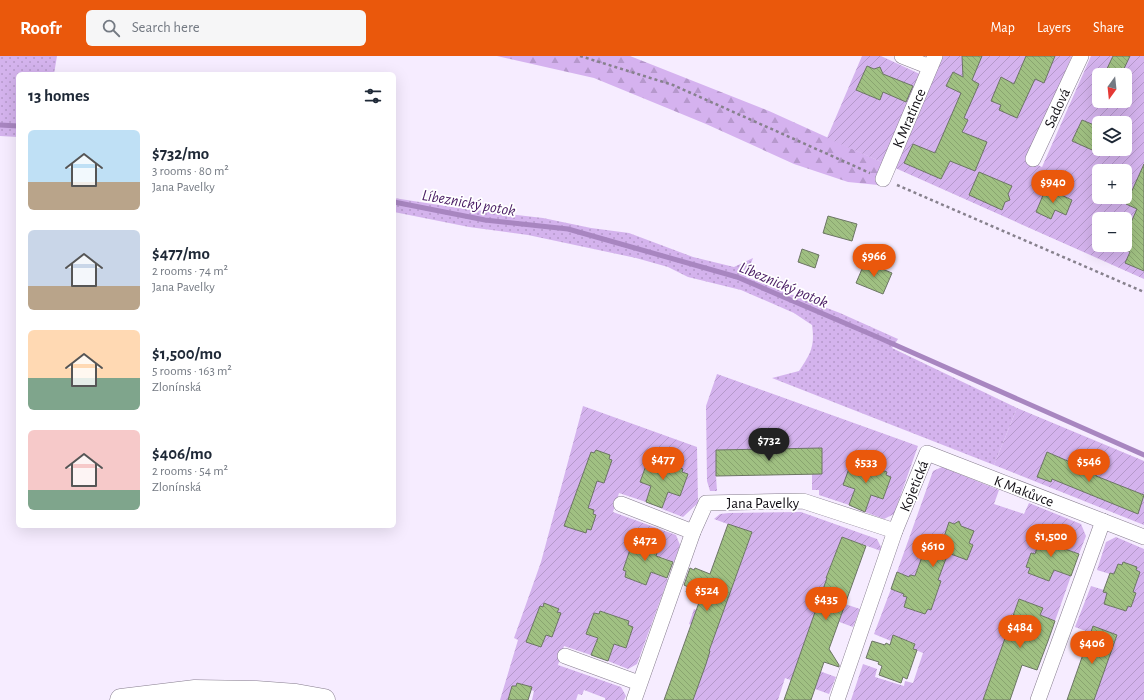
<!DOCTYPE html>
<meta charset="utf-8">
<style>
:root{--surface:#fff;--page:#f6f6f7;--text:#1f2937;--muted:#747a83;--accent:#ea580c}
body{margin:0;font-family:"Alegreya Sans",sans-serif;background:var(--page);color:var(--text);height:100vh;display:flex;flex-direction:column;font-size:15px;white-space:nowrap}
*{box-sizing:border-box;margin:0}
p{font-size:13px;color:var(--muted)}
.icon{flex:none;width:22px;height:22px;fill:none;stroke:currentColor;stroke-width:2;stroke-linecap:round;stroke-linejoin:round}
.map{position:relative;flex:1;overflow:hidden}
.panel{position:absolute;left:16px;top:16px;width:380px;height:456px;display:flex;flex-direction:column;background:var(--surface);border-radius:6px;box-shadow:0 4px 16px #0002}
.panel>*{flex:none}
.needle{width:26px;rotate:195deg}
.controls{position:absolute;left:1092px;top:12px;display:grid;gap:8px}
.controls a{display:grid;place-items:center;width:40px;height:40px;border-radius:6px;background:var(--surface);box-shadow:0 4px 16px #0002;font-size:20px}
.price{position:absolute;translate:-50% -34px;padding:0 9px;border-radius:14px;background:var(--accent);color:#fff;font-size:13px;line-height:26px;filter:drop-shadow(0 1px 2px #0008)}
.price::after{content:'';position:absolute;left:50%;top:24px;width:12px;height:9px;margin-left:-6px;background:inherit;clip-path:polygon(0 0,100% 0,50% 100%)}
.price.selected{background:#222;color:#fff}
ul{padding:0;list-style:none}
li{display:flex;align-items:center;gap:12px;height:100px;padding:0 12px}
li span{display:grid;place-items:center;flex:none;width:112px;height:80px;border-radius:6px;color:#555}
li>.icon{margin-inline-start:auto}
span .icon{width:48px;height:48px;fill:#fffc;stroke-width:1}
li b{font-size:17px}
h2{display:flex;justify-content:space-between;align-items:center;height:48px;padding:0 12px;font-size:17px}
header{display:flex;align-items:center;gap:24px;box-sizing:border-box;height:56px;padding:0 20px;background:var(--accent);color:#fff}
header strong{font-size:19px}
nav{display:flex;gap:22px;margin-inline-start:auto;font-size:14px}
.search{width:280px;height:36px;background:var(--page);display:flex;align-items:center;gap:10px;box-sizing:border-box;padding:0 14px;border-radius:6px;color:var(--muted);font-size:15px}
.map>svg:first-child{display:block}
.grass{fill:url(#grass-dots)}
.forest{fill:url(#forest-firs)}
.garden{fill:url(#garden-furrows);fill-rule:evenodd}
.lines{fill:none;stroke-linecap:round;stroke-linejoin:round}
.stream{stroke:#a886c0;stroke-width:5}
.building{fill:url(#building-back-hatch);stroke:#6c7564}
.street-casing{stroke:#867d8e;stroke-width:16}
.secondary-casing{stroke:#867d8e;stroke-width:23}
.path{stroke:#87818d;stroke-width:2.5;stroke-dasharray:3 3;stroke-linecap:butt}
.street{stroke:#fff;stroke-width:15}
.secondary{stroke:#fff;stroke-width:22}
.labels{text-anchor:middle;stroke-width:3.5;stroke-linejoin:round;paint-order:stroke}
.street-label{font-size:15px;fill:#0e0b11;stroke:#fff}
.water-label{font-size:16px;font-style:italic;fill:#4c2066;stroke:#fff}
</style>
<header>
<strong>Roofr</strong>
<div class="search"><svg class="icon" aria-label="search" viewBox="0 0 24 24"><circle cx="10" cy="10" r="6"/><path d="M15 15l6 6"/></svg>Search here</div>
<nav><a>Map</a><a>Layers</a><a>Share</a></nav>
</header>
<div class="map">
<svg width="1144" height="644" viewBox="0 0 1144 644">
<defs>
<pattern id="grass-dots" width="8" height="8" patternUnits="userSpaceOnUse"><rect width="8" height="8" fill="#d4b3ed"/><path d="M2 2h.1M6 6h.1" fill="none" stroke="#b599ca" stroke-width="1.8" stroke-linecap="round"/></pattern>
<pattern id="forest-firs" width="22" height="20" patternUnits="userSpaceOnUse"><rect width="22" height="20" fill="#d5b2ef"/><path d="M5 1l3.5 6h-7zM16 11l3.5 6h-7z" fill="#b698cc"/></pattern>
<pattern id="garden-furrows" width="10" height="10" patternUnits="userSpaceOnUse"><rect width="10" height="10" fill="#d4b3ed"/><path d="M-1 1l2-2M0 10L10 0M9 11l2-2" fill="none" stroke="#b599ca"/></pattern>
<pattern id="building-back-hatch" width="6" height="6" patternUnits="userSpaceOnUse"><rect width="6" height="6" fill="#a0c082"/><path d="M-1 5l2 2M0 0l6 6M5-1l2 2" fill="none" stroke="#89a46f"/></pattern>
</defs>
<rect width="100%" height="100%" fill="#f6ecff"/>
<g class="grass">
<polygon points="0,0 57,0 54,18 18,18 18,81 0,80"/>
<path d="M394 142 458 152 543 162 591 172 629 177 693 201 734 211 753 202 746 221 840 257 898 283 892 292 1017 352 994 409 772 322 799 315C811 297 815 290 812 269L794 257 741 234 688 221 668 211 636 202 528 179 469 171 394 156Z"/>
</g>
<polygon class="forest" points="497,0 630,0 769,55 886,108 878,129 848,126 794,108 706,68 594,22"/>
<g class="garden">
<polygon points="862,0 881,0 924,20 886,108 827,82"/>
<path d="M941 0H1072L1027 104 1042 111 1091 0H1144V223L893 111ZM1099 19H1125V45H1099ZM1099 67H1125V93H1099ZM1099 115H1125V141H1099ZM1099 163H1125V189H1099Z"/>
<polygon points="717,318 918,390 894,458 884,463 865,456 870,442 868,441 869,438 883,443 891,422 886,419 887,416 858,406 843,429 857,434 854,436 849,449 819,439 819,434 812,434 812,418 822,418 822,393 716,420 717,435 710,435 707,425 706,350"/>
<polygon points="583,350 697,391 698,447 683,461 662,453 667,439 665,438 666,435 680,440 688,418 682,416 683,413 655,403 653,406 648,404 640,425 654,431 650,433 646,446 619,437 613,456 676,479 680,489 674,506 661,501 659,503 656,502 660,489 639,481 637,487 633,486 623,514 626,515 625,521 646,529 652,514 654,517 668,523 637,608 628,613 608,605 613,592 611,587 626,592 633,571 628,569 629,565 601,555 599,558 594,557 586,578 600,583 599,586 596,586 591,599 564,590 558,609 621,631 626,640 624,644 605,644 605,642 584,634 582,639 578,638 576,644 532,644 534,635 531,634 532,631 517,627 516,630 512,630 508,644 500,644 518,584 514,582 541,506"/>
<polygon points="1017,352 1144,405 1144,469 994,409"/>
<polygon points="942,411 999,434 994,448 1024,458 1029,447 1081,468 1086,480 1079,498 1065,493 1061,494 1064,486 1059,484 1061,481 1047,476 1046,479 1042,478 1035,498 1031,497 1026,510 1030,512 1028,517 1049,525 1054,514 1071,520 1055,565 1040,559 1043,552 1019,543 1009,569 1011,570 1009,577 1007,577 1003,594 1001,593 998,602 999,603 989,626 1010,644 851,644 863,608 877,613 875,621 904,630 905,625 913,627 923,597 913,593 915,587 894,580 891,585 874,578 891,533 904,538 903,540 907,541 904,551 925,558 928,553 931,554 941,526 938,524 940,519 918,511 915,520 911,519 909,521 897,516 933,415"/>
<polygon points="801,456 877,483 882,493 881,495 842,481 836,498 835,498 826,521 845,548 860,553 853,571 815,557 797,607 836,621 829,638 785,622 778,644 693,644 715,578 689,568 694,553 721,562 752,477 714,463 720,458 729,457"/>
<polygon points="1116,481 1144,493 1144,644 1092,644 1117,579 1093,570 1091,577 1075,571 1091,530 1104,534 1103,536 1107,537 1104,548 1125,555 1128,550 1131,551 1136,537 1133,536 1140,516 1136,514 1137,511 1123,506 1122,509 1118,508 1114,518 1110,517 1110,518 1097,514 1106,486"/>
</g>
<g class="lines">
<g class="stream">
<polyline points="0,69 18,70"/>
<polyline points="394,146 485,164 568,173 737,221 875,280 1144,399"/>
</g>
</g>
<g class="building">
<polygon points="962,0 982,0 972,24 979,28 964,62 968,64 962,76 987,86 975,115 950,105 941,123 904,107 913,88 935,97 961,37 946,30 953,16 963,21"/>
<polygon points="1026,0 1055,0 1044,27 1035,23 1017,62 999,54 1001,49 991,45 1001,21 1014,28"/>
<polygon points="1113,0 1130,0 1121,19 1104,19"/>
<polygon points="867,10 874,13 880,11 883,18 913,30 906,46 883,36 880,44 856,34"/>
<polygon points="1082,64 1099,71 1099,97 1072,85"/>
<polygon points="1144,108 1144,215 1125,207 1130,196 1120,191 1121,189 1125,189 1125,180 1137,153 1126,148"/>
<polygon points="979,116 1012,130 1008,138 1010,144 1005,146 1002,154 969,139"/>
<polygon points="1046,132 1072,144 1066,159 1055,154 1051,163 1036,156"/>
<polygon points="828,160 857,168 852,185 823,177"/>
<polygon points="802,193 819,199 815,212 798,206"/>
<polygon points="865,206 892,217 883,238 856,227"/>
<polygon points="822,392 822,418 716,420 716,394"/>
<polygon points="596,394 610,399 609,403 612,404 604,427 597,425 588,452 594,454 593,458 596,459 591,474 587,473 586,477 564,470 591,396 594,397"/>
<polygon points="1047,396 1070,406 1070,408 1096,418 1096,420 1144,439 1138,458 1052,423 1051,426 1037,421"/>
<polygon points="655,403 683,413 682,416 688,418 680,440 668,436 662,452 646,446 651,430 640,426 648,404 653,406"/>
<polygon points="858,406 887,416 886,419 891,421 883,443 871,439 865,456 849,449 855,433 843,429 851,407 857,409"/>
<polygon points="959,465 961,470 974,475 969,487 973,489 967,504 948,497 938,524 941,525 931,554 928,553 925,558 904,551 907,541 903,540 904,538 891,533 897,516 909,521 910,519 915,520 930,479 943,484 949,466 954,468"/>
<polygon points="728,468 752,476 709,595 710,595 706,608 693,644 664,644 701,541 686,536 688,531 684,529 690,512 694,514 695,512 710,518"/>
<polygon points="1047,476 1061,481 1059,484 1064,485 1062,492 1079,498 1071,520 1054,514 1049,525 1028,517 1030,512 1026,511 1031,497 1035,498 1042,478 1046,479"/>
<polygon points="639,481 660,489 656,500 673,506 667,522 651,516 646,529 625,521 626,515 623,514 633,485 637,487"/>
<polygon points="842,481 866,490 829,593 839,609 839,611 824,606 811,644 784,644 827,522 826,522"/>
<polygon points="1123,506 1137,511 1136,514 1140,516 1133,536 1136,537 1131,551 1128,550 1126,555 1104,548 1107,537 1103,536 1110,517 1114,518 1118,508 1122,509"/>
<polygon points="1019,543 1043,552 1040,559 1055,565 1048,585 1037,614 1022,609 1010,644 983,644"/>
<polygon points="544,547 559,553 557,556 561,557 552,581 546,579 541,591 526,586 540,550 543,551"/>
<polygon points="600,555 629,565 628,569 633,571 626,592 614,588 608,605 591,599 598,582 586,578 594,557 599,558"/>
<polygon points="1093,570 1117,579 1094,644 1067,644"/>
<polygon points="893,579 915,588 913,593 917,594 907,623 903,621 901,627 879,619 882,610 878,608 879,606 866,602 872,585 885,589 886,587 890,589"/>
<polygon points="517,627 532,631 528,644 508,644 512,630 516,630"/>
</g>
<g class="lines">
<defs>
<g id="street">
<polyline points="902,0 930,11"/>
<polyline points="1033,103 1081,0"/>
<polyline points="883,123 935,0"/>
<polyline points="621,448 693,476"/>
<polyline points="565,600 639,627"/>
<polyline points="634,644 693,476 706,447 803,445 895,475"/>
<polyline points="837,644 895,475 927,397 1144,481"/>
<polyline points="1038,644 1103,465"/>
</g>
<polyline id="secondary" points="121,644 195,635 256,636 296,639 324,644"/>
</defs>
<use href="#street" class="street-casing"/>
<use href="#secondary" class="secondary-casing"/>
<g class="path">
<polyline points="580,0 673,29 870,117"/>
<polyline points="897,129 1144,236"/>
</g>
<use href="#street" class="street"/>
<use href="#secondary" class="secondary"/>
</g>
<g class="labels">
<g class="street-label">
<text transform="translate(1057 52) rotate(-65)" y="5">Sadová</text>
<text transform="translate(909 62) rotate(-67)" y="5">K Mratínce</text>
<text transform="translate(914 430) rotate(-68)" y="5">Kojetická</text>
<text transform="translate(1024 435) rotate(21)" y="5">K Makůvce</text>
<text x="763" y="452">Jana Pavelky</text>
</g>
<g class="water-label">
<text transform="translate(469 146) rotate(10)" y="6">Líbeznický potok</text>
<text transform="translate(784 228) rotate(23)" y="6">Líbeznický potok</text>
</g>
</g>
</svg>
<div class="controls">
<a><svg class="needle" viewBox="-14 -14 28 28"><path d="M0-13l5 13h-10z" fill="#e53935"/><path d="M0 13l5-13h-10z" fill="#747a83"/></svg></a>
<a><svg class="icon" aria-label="layers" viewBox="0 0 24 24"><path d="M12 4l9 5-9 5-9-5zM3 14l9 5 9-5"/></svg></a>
<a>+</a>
<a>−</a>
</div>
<b class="price" style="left:1053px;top:148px">$940</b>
<b class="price" style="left:874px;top:222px">$966</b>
<b class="price selected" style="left:769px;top:406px">$732</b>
<b class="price" style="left:663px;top:425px">$477</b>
<b class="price" style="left:1089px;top:427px">$546</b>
<b class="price" style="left:866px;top:428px">$533</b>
<b class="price" style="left:1051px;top:502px">$1,500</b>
<b class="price" style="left:645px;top:506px">$472</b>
<b class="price" style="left:933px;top:512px">$610</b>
<b class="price" style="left:707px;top:556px">$524</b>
<b class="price" style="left:826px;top:565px">$435</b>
<b class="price" style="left:1020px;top:593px">$484</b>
<b class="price" style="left:1092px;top:609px">$406</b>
<section class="panel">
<h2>13 homes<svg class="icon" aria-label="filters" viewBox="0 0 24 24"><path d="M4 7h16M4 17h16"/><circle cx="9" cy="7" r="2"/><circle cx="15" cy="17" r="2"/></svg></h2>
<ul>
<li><span style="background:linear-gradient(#bfe0f5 65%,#b9a48a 0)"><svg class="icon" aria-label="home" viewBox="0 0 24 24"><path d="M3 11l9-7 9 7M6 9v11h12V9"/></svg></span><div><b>$732/mo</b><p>3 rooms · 80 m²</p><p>Jana Pavelky</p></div></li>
<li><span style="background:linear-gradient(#c9d6e8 70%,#b9a48a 0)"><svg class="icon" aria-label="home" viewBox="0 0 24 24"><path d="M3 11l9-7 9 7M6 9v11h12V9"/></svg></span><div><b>$477/mo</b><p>2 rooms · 74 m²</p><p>Jana Pavelky</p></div></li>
<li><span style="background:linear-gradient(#ffd9b3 60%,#7fa58c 0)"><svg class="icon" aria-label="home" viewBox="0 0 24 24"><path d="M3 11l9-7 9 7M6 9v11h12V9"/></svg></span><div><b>$1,500/mo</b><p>5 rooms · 163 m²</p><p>Zlonínská</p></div></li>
<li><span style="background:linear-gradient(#f6c9c9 75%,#7fa58c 0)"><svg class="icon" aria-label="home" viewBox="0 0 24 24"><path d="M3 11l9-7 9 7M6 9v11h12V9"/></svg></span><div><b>$406/mo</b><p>2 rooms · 54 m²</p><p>Zlonínská</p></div></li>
</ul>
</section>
</div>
